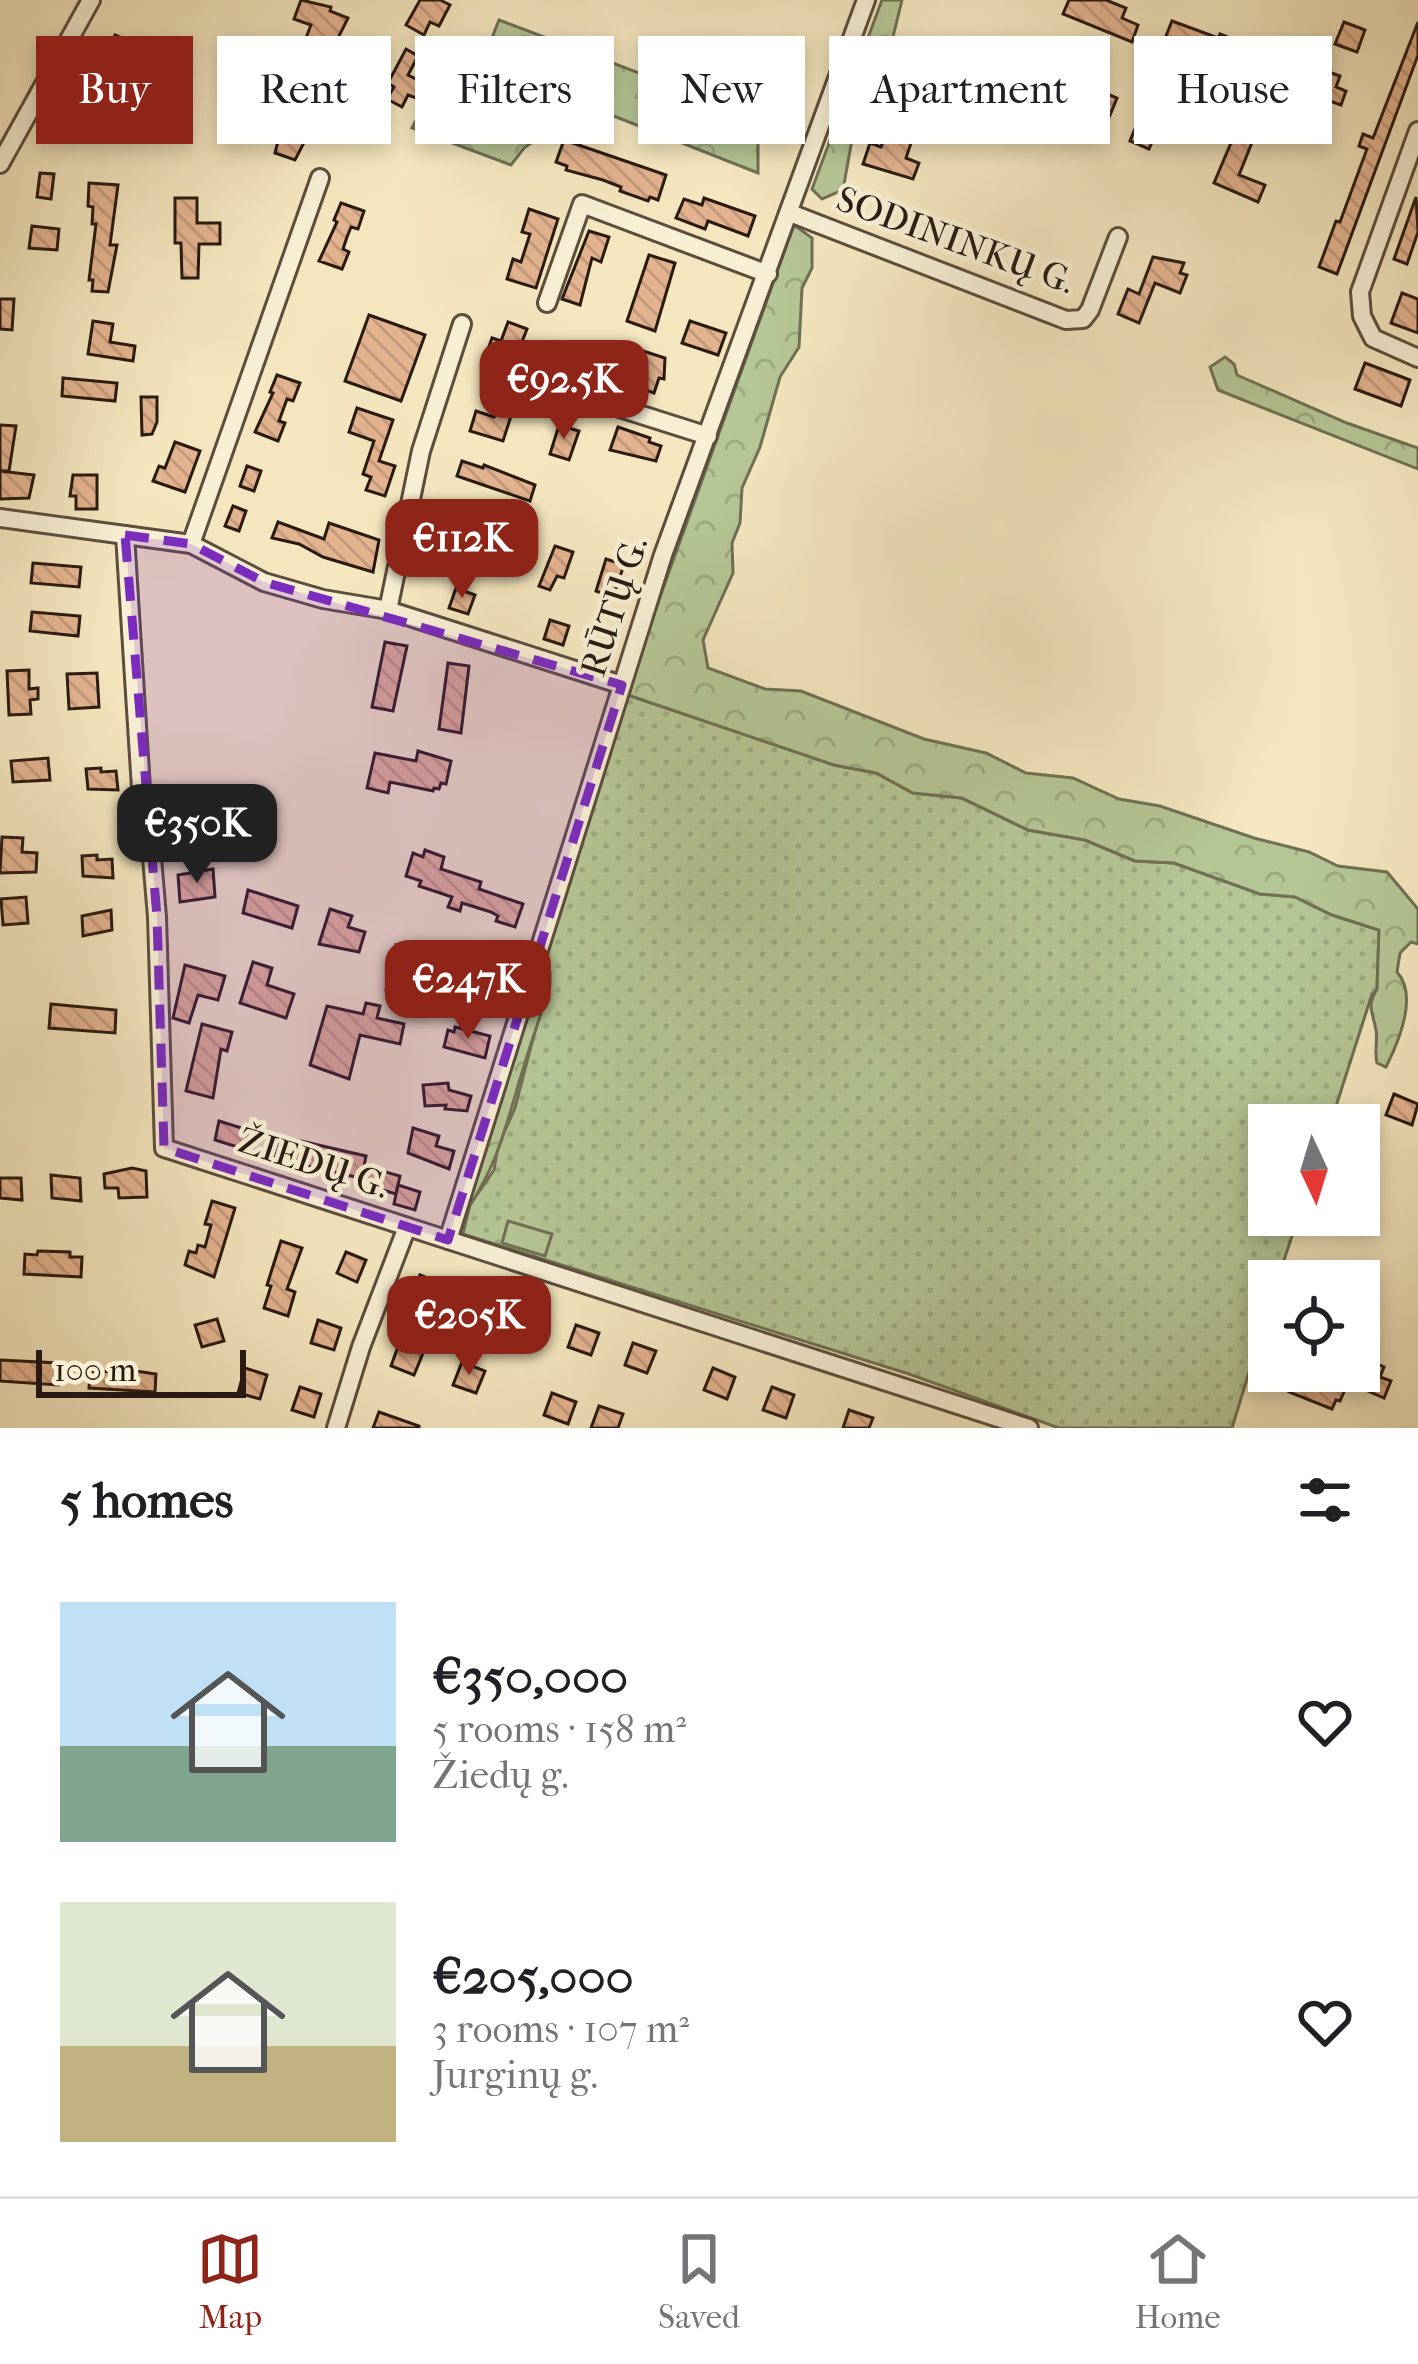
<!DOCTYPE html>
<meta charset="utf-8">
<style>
:root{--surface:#fff;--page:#f2f2f2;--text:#202124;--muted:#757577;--line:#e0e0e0;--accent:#8f2418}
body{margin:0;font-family:"IM FELL French Canon",serif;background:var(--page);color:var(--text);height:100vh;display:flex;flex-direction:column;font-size:45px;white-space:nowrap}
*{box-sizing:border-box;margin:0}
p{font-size:39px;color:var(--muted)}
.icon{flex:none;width:66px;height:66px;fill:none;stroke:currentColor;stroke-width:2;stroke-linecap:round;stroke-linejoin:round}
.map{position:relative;height:1428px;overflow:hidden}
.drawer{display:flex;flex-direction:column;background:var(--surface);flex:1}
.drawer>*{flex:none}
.banner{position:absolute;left:36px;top:36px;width:1347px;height:108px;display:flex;gap:24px}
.needle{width:78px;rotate:176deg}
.tools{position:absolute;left:1248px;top:1104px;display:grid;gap:24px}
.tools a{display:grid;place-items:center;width:132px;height:132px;border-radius:0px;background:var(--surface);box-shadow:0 6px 18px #0003;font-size:60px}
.scale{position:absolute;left:36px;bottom:30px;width:210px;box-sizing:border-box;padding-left:12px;border:6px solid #291a12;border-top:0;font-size:33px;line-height:42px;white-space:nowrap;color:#291a12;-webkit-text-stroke:9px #f8efd5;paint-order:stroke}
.price{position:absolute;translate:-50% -102px;padding:0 27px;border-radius:24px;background:var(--accent);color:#fff;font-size:39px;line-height:78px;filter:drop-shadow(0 3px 6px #0008)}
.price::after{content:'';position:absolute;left:50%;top:72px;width:36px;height:27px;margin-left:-18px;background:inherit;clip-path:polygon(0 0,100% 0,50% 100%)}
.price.selected{background:#222;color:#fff}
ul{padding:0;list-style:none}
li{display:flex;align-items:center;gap:36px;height:300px;padding:0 60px}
li span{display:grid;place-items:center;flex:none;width:336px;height:240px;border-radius:0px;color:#555}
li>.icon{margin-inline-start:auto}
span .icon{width:144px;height:144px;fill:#fffc;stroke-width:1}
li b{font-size:51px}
h2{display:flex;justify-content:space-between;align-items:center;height:144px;padding:0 60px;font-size:51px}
.pill{padding:0 42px;border-radius:0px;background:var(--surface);box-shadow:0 6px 18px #0003;font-size:42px;line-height:108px}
.pill.selected{background:var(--accent);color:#fff}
.tab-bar{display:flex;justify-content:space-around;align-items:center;height:168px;border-top:3px solid var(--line);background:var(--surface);font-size:33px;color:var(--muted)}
.tab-bar a{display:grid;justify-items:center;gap:6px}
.tab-bar .selected{color:var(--accent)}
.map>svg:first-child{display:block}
.grass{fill:url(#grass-dots);stroke:#6f7054;stroke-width:3}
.forest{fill:url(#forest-crowns);stroke:#6f7054;stroke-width:3}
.park{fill:#b5c696;stroke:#6f7054;stroke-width:3}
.building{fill:url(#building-back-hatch);stroke:#291a12;stroke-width:3}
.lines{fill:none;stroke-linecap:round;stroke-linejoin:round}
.minor-casing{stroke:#5c4d3d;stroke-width:22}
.minor{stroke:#f8efd5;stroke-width:16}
.marked{fill:#7b2cbf;fill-opacity:0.2;stroke:#7b2cbf;stroke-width:9;stroke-dasharray:24 15;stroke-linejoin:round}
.labels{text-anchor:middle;stroke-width:9;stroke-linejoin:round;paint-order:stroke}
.street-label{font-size:36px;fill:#291a12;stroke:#f8efd5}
</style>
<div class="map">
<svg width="1418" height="1428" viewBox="0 0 1418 1428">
<defs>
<pattern id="grass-dots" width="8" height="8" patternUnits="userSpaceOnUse" patternTransform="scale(3)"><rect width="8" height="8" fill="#b5c696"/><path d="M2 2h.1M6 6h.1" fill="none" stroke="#9caa80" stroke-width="1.8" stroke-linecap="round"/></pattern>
<pattern id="forest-crowns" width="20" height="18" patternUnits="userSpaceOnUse" patternTransform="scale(3)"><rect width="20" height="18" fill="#b5c696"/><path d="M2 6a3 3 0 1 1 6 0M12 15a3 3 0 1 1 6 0" fill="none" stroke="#9caa80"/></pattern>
<pattern id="building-back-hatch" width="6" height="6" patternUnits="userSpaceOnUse" patternTransform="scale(3)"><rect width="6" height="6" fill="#e3b38f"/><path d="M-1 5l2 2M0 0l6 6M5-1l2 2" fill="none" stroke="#c3997a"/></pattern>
</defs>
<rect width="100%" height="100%" fill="#f4e6bf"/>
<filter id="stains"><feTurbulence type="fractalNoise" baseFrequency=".00167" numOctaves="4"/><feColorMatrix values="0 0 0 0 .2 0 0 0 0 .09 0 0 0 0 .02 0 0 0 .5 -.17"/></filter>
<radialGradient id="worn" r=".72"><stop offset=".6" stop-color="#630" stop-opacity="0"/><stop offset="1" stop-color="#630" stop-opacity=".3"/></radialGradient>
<polygon class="grass" points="625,694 834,765 876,773 913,793 961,798 1028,830 1085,840 1135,861 1174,863 1260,894 1295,897 1332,915 1379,930 1377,990 1372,994 1330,1125 1269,1125 1269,1215 1299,1215 1277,1281 1269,1281 1269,1307 1232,1428 1059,1428 909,1374 463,1234 470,1205 494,1170 498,1146 515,1108 550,973 543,968"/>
<g class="forest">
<polygon points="882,0 902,0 890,49 872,84 851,145 843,190 822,199 812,189"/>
<polygon points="499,20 758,118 758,173 586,105 524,148 511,165 412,128 443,69 481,66"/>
<path d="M794 225 812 238V268L802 288 799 347 780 377 760 447 742 488 740 523 732 543 733 573 703 640 708 668 765 689 801 691 924 739 986 753 1026 773 1073 778 1119 799 1160 806 1254 838 1309 852 1338 866 1387 872 1418 909V944L1411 942 1400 953 1397 972C1418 995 1400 1039 1386 1067L1377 1063C1374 1051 1378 1040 1376 1030 1373 1012 1366 1007 1377 989L1379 930 1332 915 1295 897 1260 894 1174 863 1135 861 1085 840 1028 830 962 798 913 793 876 773 834 765 625 694Z"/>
<polygon points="1225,357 1234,364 1237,375 1347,423 1418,448 1418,469 1218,390 1210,367"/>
<path d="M543 968 550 973V985C542 1012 532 1039 524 1066 508 1117 500 1160 470 1205L462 1200Z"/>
</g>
<polygon class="park" points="508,1221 552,1234 545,1256 502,1243"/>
<g class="building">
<polygon points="301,0 331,7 330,11 348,18 317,80 293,71 311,25 294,19"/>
<polygon points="420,0 440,0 450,5 439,26 430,22 424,35 406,25"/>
<polygon points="1069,0 1106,0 1126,8 1122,18 1138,25 1132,42 1063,14"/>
<polygon points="1172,21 1218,38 1220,34 1274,56 1269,69 1283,75 1275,95 1162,46"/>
<polygon points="1344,22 1365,30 1357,52 1335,44"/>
<polygon points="1418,22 1418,55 1337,274 1319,267 1336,221 1340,222 1367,149 1359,146 1363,134 1373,138"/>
<polygon points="115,35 157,53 150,70 107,53"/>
<polygon points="983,41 1014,55 1001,83 983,76 991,58 978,52"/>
<polygon points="406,49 418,56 408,75 424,83 416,98 408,95 402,107 387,99 394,87 388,83"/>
<polygon points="1326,71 1340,76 1336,87 1346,91 1341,105 1330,101 1327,108 1314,104"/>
<polygon points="1093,88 1117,98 1101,137 1077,127"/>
<polygon points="1151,89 1171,98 1149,149 1130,141"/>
<polygon points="1225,97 1251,108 1244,124 1257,130 1239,175 1265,185 1258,202 1214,183 1233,138 1211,128"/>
<polygon points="94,111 138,117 137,136 92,137"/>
<polygon points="284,117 312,127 295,160 275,153"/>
<polygon points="894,130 913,137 906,158 919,163 913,179 863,164 870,143 881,147 884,137 891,139"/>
<polygon points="564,140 666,175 658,200 650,197 648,201 620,191 621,187 603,180 566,170 567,166 556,162"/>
<polygon points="40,173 54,174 51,199 37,197"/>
<polygon points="89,183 118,185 110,245 117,245 108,292 92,291 93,280 89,280 96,224 92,224 93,207 88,206"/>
<polygon points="1416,197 1418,232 1407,264 1394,259"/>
<polygon points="175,198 197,198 197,223 220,223 220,244 199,244 198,278 182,278 181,243 175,243"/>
<polygon points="704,198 755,216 748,236 708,221 705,229 676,218 684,199 702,205"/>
<polygon points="341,203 364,211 358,229 351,227 347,237 343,249 349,252 342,269 319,261 337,222 334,220"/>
<polygon points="529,209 558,219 536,288 507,279 513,259 521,262 530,234 522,232"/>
<polygon points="32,226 59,229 57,250 29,248"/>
<polygon points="589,231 609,237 601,262 592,258 580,305 562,299"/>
<polygon points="649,255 675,263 655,331 627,321"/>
<polygon points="1153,257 1184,263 1180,273 1187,275 1180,293 1155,283 1139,323 1118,314 1128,289 1139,294"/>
<polygon points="1402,293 1418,299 1418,333 1391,323"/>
<polygon points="0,299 14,299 12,330 0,329"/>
<polygon points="369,315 425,335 401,401 345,381"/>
<polygon points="93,321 113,324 110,342 135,346 133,361 88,354"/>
<polygon points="690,321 726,333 718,355 682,343"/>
<polygon points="508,322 527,329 511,370 484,361 492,338 501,341"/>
<polygon points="634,348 665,358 664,379 659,378 654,393 640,388 646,368 629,362"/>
<polygon points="1365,363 1410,380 1401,406 1355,389"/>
<polygon points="277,375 300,383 293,401 287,399 279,421 285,423 278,441 255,432 273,393 270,392"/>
<polygon points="63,378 117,383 115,401 62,396"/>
<polygon points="141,397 157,397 157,422 152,434 142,435"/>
<polygon points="357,408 393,420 379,461 395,466 385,496 366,490 371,477 363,474 374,441 349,432"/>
<polygon points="497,409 512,413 503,441 470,431 476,411 494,417"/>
<polygon points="0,425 16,426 9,471 0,471"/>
<polygon points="559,425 579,431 569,460 550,454"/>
<polygon points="618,427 650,438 649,442 661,446 656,461 610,450"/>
<polygon points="175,442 200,451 185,492 153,481 159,466 165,468"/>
<polygon points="462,461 483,468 484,465 535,485 530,501 457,476"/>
<polygon points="247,466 261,471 254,491 240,486"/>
<polygon points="0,471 34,475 29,498 0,499"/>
<polygon points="73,475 97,475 97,509 76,509 76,496 70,496"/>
<polygon points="233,506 246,511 239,531 225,526"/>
<polygon points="278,522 324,539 329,523 379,540 373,572 323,557 299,544 272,538"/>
<polygon points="555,546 573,552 564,578 557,576 550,590 539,586"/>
<polygon points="606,559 624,565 615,591 609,589 607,595 596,591"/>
<polygon points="33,563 81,567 79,587 31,583"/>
<polygon points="456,588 475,595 468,614 449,608"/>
<polygon points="32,612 80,616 78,636 30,631"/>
<polygon points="550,620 569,626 563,645 544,639"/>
<polygon points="385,642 407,646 393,711 372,707"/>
<polygon points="448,663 469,666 461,733 439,729"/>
<polygon points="29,670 29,689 38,688 38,699 30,700 31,714 9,715 7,671"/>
<polygon points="97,673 99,707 69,709 67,674"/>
<polygon points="418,751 451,761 446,784 441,783 439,789 434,788 433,791 390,782 388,793 367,788 375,753 416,761"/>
<polygon points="48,758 50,780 13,782 11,761"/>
<polygon points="101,768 101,772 116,771 118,790 88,789 86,769"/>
<polygon points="2,837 23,838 22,852 37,853 36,872 0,873"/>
<polygon points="425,850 444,857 441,869 481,882 479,889 523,904 515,927 496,921 498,916 491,912 462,903 460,911 448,907 452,897 419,886 421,881 406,876 413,853 423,857"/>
<polygon points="97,855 97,860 112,859 113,878 83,876 82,856"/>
<polygon points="213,869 215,897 180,902 178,875"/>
<polygon points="248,890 298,906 292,928 243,913"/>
<polygon points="26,897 28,923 3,925 1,899"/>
<polygon points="330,909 352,916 348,927 365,932 359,952 319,944"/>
<polygon points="111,910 112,930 83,936 82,916"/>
<polygon points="396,945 419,952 406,996 386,990"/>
<polygon points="253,962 272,968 267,985 294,994 286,1018 240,1003"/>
<polygon points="185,965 225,976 218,1000 198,995 189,1023 173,1018"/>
<polygon points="463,969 490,978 487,986 496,988 490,1005 455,994"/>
<polygon points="366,1003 380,1006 377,1018 404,1024 400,1044 360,1035 349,1079 310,1065 327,1006 363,1014"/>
<polygon points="51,1004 116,1010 115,1033 49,1028"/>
<polygon points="202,1024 232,1032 227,1051 221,1049 213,1098 186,1091"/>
<polygon points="455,1027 490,1036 485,1058 444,1047 448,1030 454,1032"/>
<polygon points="448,1083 449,1090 471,1096 467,1111 445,1109 446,1105 425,1106 423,1085"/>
<polygon points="1394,1094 1418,1104 1412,1125 1386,1115"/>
<polygon points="219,1121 248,1130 244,1149 215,1140"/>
<polygon points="413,1128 439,1136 436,1146 454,1151 449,1169 408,1153"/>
<polygon points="279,1136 366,1156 364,1166 400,1176 396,1194 376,1188 377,1182 273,1158"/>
<polygon points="132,1168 146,1171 147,1197 119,1198 118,1188 105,1188 104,1174"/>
<polygon points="51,1175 80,1178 81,1201 52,1198"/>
<polygon points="0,1178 21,1178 22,1200 0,1198"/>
<polygon points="398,1185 420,1192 415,1210 394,1204"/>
<polygon points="212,1201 235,1208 214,1277 185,1265 189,1251 196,1253 198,1245 205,1247 211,1225 205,1224"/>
<polygon points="281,1241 302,1248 287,1289 295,1292 288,1316 264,1308 271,1286 267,1285"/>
<polygon points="38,1251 70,1252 70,1257 82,1257 81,1277 24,1274 25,1254 37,1255"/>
<polygon points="346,1252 366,1260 357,1282 337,1273"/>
<polygon points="420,1275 443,1284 434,1306 412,1297"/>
<polygon points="217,1319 224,1341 202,1347 195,1325"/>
<polygon points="318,1320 341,1328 334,1350 311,1343"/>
<polygon points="576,1325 599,1333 591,1355 568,1347"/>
<polygon points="633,1343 656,1351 647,1373 625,1365"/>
<polygon points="399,1344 423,1353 414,1375 391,1366"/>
<polygon points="0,1360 59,1363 58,1385 0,1381"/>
<polygon points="1369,1360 1384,1367 1380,1377 1391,1381 1384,1398 1368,1391 1373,1381 1362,1377"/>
<polygon points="462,1362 485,1371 476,1393 453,1385"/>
<polygon points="115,1368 156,1374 155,1392 89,1388 90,1371 114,1372"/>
<polygon points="245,1368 267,1375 260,1399 238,1393"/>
<polygon points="713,1368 735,1377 727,1399 704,1390"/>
<polygon points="1297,1372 1346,1387 1340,1401 1336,1400 1332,1409 1289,1392"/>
<polygon points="300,1387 321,1394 314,1417 292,1410"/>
<polygon points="772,1387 794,1395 786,1418 763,1410"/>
<polygon points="552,1393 576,1402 568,1424 544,1415"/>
<polygon points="599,1406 623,1414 618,1428 591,1428"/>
<polygon points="849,1410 873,1418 869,1428 843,1428"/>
<polygon points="379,1412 419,1426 419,1428 373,1428"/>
</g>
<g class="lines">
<defs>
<g id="minor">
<polyline points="1418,131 1360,292 1362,316 1373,338 1418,358"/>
<polyline points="0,164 91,0"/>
<polyline points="790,213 1066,320 1083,319 1090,310 1118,237"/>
<polyline points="547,303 582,204 768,274"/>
<polyline points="522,377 708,436"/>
<polyline points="0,518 191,544 264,582 323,599 388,610 622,685"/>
<polyline points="125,535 143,820 151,846 157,917 164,1148 1029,1428"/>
<polyline points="191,544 320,178"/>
<polyline points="388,610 421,451 462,324"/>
<polyline points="448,1240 663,555 866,0"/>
<polyline points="336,1428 361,1347 407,1227"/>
</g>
</defs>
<use href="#minor" class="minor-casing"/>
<use href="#minor" class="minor"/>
</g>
<path class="marked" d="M125 535 191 544 264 582 622 685 448 1240 164 1148 157 917Z"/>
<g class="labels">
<g class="street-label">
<text transform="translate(956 239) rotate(20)" y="13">SODININKŲ G.</text>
<text transform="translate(613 606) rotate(-72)" y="13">RŪTŲ G.</text>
<text transform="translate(314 1162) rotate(18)" y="13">ŽIEDŲ G.</text>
</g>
</g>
<rect width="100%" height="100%" filter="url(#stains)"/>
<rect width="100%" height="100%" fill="url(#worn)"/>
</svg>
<div class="tools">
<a><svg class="needle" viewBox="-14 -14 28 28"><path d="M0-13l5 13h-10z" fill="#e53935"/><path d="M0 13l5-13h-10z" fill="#757577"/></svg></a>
<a><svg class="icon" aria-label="locate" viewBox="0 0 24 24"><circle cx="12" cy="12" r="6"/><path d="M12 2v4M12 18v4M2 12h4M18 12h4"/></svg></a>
</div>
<div class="scale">100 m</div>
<b class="price" style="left:564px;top:442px">€92.5K</b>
<b class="price" style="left:462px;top:601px">€112K</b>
<b class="price selected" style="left:197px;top:886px">€350K</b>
<b class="price" style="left:468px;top:1042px">€247K</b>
<b class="price" style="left:469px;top:1378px">€205K</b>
<div class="banner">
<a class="pill selected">Buy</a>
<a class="pill">Rent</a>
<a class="pill">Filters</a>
<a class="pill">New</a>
<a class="pill">Apartment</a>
<a class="pill">House</a>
</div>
</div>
<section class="drawer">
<h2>5 homes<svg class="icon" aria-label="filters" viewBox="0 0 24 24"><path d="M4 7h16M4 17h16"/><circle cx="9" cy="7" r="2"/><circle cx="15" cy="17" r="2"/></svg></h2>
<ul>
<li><span style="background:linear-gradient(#bfe0f5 60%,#7fa58c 0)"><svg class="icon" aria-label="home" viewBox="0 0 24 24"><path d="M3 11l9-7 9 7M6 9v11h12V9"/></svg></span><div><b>€350,000</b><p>5 rooms · 158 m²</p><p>Žiedų g.</p></div><svg class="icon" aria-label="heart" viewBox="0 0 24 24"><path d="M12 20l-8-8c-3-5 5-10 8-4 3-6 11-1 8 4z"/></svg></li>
<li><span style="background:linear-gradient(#dfe7d0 60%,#c2b280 0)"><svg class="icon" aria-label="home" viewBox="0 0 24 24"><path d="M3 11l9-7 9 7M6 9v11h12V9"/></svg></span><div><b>€205,000</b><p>3 rooms · 107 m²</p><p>Jurginų g.</p></div><svg class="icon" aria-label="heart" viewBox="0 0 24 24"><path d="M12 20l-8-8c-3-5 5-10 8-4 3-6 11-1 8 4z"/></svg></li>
</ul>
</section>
<nav class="tab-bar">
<a class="selected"><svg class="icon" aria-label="map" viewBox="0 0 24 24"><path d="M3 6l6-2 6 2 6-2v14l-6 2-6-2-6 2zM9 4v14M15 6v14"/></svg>Map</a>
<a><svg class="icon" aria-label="saved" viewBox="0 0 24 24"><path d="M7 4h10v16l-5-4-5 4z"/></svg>Saved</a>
<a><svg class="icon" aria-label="home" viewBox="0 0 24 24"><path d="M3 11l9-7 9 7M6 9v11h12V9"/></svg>Home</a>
</nav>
